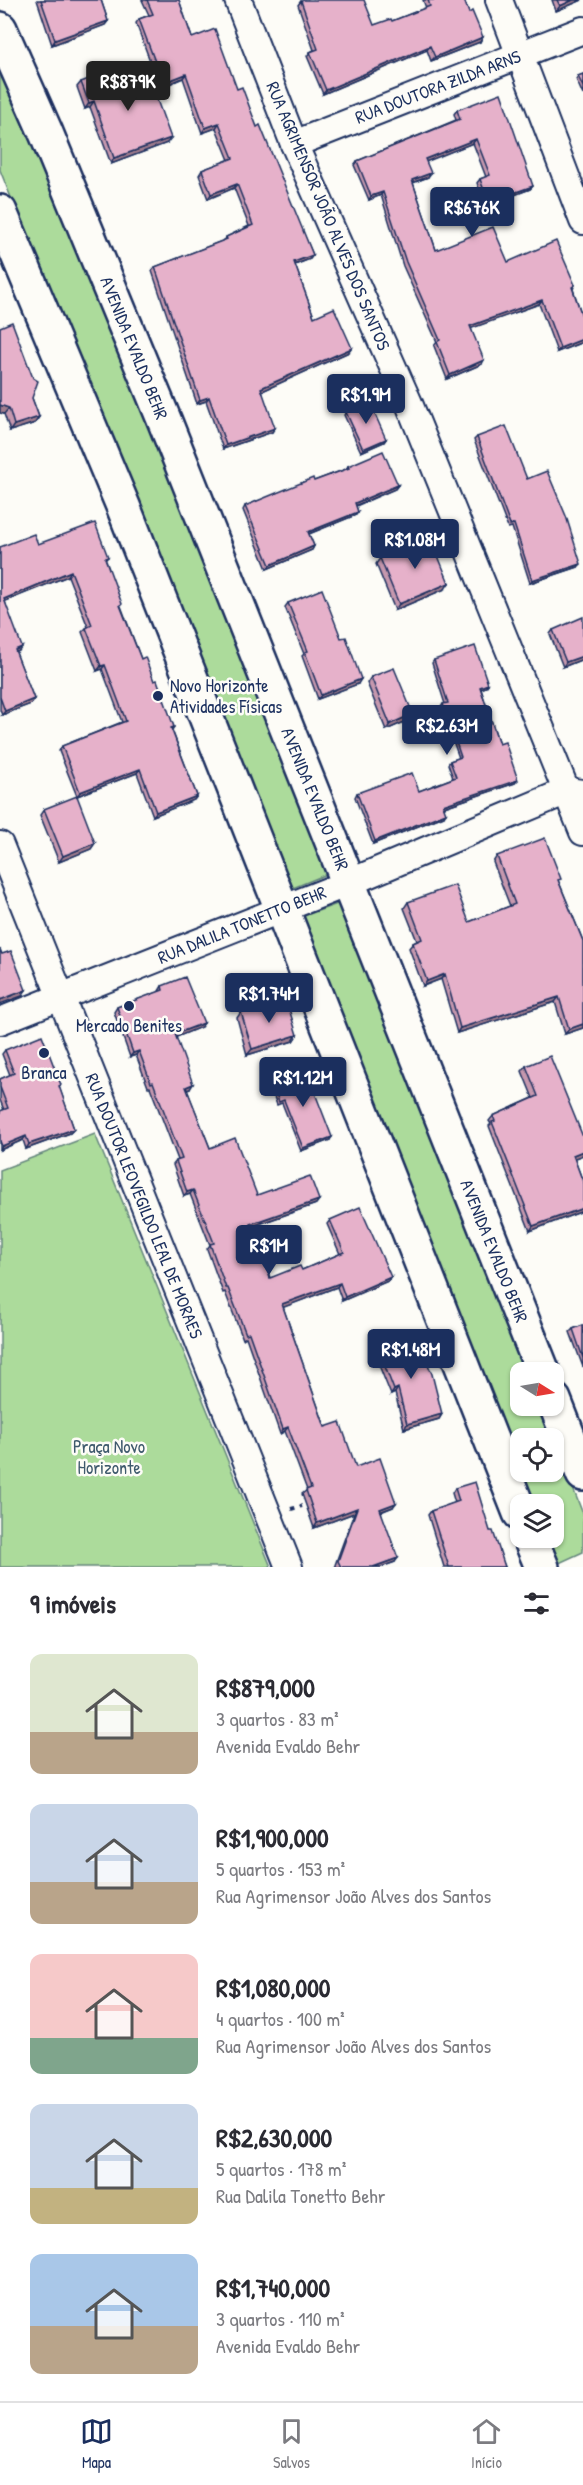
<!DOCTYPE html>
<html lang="pt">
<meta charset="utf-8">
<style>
:root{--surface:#fff;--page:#f2f2f3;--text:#2b2b33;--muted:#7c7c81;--line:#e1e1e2;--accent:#1b2f5e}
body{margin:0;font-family:"Patrick Hand",sans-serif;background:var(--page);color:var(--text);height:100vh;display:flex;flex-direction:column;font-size:22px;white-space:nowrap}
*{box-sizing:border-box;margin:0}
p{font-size:20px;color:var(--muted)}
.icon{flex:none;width:33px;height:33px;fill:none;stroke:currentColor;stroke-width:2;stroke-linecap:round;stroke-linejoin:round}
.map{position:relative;height:1567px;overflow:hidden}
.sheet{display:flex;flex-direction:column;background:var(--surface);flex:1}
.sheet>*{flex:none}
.needle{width:39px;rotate:101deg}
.controls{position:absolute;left:510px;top:1362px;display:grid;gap:12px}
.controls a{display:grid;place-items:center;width:54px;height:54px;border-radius:12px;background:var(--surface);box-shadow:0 2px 4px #0004;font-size:30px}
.price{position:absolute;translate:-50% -51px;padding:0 14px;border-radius:6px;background:var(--accent);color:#fff;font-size:20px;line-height:39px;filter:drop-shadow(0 2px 3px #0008)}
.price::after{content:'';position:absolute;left:50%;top:36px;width:18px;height:14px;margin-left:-9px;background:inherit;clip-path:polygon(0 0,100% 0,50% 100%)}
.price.on{background:#222;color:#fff}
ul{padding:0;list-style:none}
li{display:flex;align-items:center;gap:18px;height:150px;padding:0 30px}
li span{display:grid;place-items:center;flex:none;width:168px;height:120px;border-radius:12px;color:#555}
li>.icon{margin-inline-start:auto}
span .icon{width:72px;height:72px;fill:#fffc;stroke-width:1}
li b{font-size:26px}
h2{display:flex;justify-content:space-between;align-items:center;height:72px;padding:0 30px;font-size:26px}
.menu{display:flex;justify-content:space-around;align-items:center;height:84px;border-top:2px solid var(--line);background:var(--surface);font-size:16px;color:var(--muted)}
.menu a{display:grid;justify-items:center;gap:3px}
.menu .on{color:var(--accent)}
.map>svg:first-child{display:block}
.green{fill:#acdb9b;stroke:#64857c;stroke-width:1.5}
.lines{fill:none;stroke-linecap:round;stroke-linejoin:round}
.minor-casing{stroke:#1b2f5e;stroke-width:30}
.tertiary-casing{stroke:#1b2f5e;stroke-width:38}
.path{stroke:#1b2f5e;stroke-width:4;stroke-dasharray:4.5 4.5;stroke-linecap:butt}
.minor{stroke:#fdfcf7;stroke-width:26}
.tertiary{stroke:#fdfcf7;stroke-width:33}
.wall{fill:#c698ae;stroke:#1b2f5e;stroke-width:1.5}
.shaded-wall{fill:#a17c8d;stroke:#1b2f5e;stroke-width:1.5}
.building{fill:#e6b1ca;stroke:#1b2f5e;stroke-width:1.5}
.poi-dot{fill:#1b2f5e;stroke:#fdfcf7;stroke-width:2}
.labels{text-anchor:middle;stroke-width:5;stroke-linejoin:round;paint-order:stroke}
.street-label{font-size:18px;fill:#1b2f5e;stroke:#fdfcf7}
.poi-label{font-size:18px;fill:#1b2f5e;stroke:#fdfcf7}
.park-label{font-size:18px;fill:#3f5a6d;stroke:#fdfcf7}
</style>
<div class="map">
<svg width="583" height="1567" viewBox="0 0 583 1567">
<rect width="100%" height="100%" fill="#fdfcf7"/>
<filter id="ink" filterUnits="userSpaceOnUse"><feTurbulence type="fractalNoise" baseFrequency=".0167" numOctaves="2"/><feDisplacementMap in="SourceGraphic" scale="12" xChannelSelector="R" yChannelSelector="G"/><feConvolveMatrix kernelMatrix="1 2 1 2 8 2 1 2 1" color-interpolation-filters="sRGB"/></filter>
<g filter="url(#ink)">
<g class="green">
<polygon points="0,52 327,874 288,890 0,170"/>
<polygon points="340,903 527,1372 520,1372 520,1406 540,1406 553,1438 520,1438 520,1471 301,917"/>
<polygon points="95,1134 271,1567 0,1567 0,1170"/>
<polygon points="554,1440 583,1514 583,1552 557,1564 547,1538 554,1538 554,1504 534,1504 521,1472 554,1472"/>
</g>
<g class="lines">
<defs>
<g id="minor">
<polyline points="238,0 294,144 408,401 583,832"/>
<polyline points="499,0 583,221"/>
<polyline points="294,144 583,30"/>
<polyline points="0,845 289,1567"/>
<polyline points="0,1021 348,883 567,791 582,793"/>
</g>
<g id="tertiary">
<polyline points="0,29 46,133 165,422 543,1372"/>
<polyline points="0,212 123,506 520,1513"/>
<polyline points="554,1400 583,1474"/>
<polyline points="530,1538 542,1567"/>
</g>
</defs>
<use href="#minor" class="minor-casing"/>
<use href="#tertiary" class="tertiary-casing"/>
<polyline class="path" points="291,1509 302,1506"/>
<use href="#minor" class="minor"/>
<use href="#tertiary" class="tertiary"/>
</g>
<g class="wall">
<polygon points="37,0 101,0 108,21 105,25 52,45"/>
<polygon points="142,0 179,0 192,38 237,89 257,127 313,255 310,259 295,265 314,317 349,352 262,391 272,432 223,449 206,401 197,404 152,271 155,267 225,240 226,237 249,226 234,188 208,199 199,175 202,170 229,160 216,128 202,133 183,78 160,88 136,23 139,19 149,15"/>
<polygon points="423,0 464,0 480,42 431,61 427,50 323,94 307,56 310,52 314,50 298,5 301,1 374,25 392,21 426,8"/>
<polygon points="552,0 582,0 556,11"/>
<polygon points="583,74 583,95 576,79 578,76"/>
<polygon points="81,82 112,84 167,143 111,164 90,107 85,109 77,87"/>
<polygon points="457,110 533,186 530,189 485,206 477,183 480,179 486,177 473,143 426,161 428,177 413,183 436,250 508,262 575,285 573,289 583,319 583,342 557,352 539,304 471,328 482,364 447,379 434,346 437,342 403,266 381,195 369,200 354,165 357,161 456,120 454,114"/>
<polygon points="0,327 32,398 39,417 35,423 10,431 4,414 0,413"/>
<polygon points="346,412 386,439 384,442 361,452 344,415"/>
<polygon points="477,437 527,479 578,567 530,583 512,527 508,528 474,440"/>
<polygon points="348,466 398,485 395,489 356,506 358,512 356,515 309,534 314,546 312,550 267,569 243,510 245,506 314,481 346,469"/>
<polygon points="38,544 108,557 105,560 121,606 141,659 154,681 174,727 172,730 197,796 194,800 153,816 137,773 77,796 59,751 62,746 122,722 102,669 97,671 82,632 86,628 88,627 68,576 5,601 19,651 16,653 34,699 31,704 2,715 0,710 0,547"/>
<polygon points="380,558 445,589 395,610 376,564"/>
<polygon points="288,603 358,684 318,699 302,656 304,654 285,607"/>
<polygon points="553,630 583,659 563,667 550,634"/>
<polygon points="434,660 488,684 486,687 481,689 499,744 515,783 444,807 444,816 373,844 355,797 357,793 419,791 453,778 448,764 450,761 459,758 441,707 443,704 445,704 432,663"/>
<polygon points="371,677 409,720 386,730 367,683"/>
<polygon points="44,809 95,843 91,849 59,862 40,815"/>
<polygon points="497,856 559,882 583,941 583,1028 565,1034 555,1002 457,1033 441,979 423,986 409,948 413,943 417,941 404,908 408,902 469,922 510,906 493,862"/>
<polygon points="162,986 204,1023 201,1027 176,1037 190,1089 187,1090 210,1148 257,1195 316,1204 251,1227 270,1278 302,1270 340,1254 327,1224 330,1220 391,1277 388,1281 342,1301 337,1287 283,1307 325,1427 356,1467 393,1507 381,1512 395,1562 381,1567 335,1567 335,1565 354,1513 314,1528 302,1494 307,1490 285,1431 280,1434 246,1337 243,1339 225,1292 223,1293 207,1249 210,1245 190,1194 184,1196 173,1165 176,1161 178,1160 150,1087 148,1087 136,1055 130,1057 114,1012 117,1007 159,992 159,991"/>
<polygon points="241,1012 297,1035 293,1041 247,1055 237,1018"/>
<polygon points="5,1050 59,1087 74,1129 70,1133 26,1149 23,1140 0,1150 0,1111 4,1110 0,1100 0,1079 10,1075 2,1054"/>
<polygon points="526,1066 583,1137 583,1155 574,1158 583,1182 583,1211 530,1231 489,1126 491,1124 489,1121 493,1116 533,1098 522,1071"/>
<polygon points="272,1083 315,1088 313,1090 330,1140 301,1151 282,1103 277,1105 270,1086"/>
<polygon points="583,1325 583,1367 570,1332 573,1329"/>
<polygon points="376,1343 407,1354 442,1414 439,1419 404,1429 395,1393 391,1395 372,1348"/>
<polygon points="455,1488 490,1531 505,1567 444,1567 428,1515 431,1511 455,1503 452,1493"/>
</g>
<g class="shaded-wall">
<polygon points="573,0 582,0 556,11 560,6"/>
<polygon points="108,21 105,25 52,45 55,40"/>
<polygon points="483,37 480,42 431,61 435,57"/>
<polygon points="430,46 427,50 323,94 326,90"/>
<polygon points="186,74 183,78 160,88 163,83"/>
<polygon points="94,101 90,107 85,109 89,103"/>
<polygon points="219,123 216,128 202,133 205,128"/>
<polygon points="171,138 167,143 111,164 114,158"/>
<polygon points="476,139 473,143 423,163 425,159"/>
<polygon points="431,173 428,177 409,184 412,180"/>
<polygon points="237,184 234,188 208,199 211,194"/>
<polygon points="533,186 530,189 485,206 488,202"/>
<polygon points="383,192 381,195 369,200 371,196"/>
<polygon points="313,255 310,259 291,266 294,262"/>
<polygon points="542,300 539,304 467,330 470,326"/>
<polygon points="583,339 583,342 557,352 560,348"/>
<polygon points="352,348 349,352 258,393 261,388"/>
<polygon points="484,360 482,364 447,379 450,375"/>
<polygon points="209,397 206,401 197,404 200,400"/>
<polygon points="0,405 9,408 4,414 0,413"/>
<polygon points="39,417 35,423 10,431 14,425"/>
<polygon points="275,428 272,432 223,449 226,445"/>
<polygon points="386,439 384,442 361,452 363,449"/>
<polygon points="398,485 395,489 352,507 355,503"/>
<polygon points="358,512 356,515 306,535 308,532"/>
<polygon points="314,546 312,550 267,569 270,565"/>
<polygon points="581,564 578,567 530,583 532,580"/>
<polygon points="71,571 68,576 1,603 4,599"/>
<polygon points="449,583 445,589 395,610 399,604"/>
<polygon points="22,647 19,651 12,654 15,650"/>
<polygon points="583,656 583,659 563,667 566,662"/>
<polygon points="105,665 102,669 97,671 101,666"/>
<polygon points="361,679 358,684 318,699 321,695"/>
<polygon points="488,684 486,687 478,690 480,687"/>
<polygon points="34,699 31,704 2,715 5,711"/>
<polygon points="413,714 409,720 386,730 390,724"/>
<polygon points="140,769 137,773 77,796 80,792"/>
<polygon points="518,780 515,783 441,808 443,805"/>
<polygon points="197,796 194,800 153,816 156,812"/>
<polygon points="446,813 444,816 373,844 375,841"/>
<polygon points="95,843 91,849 59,862 63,856"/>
<polygon points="445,974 441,979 423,986 427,981"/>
<polygon points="26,990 22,996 0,1004 0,1000"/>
<polygon points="559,997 555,1002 457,1033 460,1028"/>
<polygon points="204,1023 201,1027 172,1039 175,1034"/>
<polygon points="583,1024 583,1028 565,1034 569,1029"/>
<polygon points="297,1035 293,1041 247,1055 252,1049"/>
<polygon points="139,1051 136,1055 130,1057 133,1053"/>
<polygon points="193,1084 190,1089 183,1091 186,1087"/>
<polygon points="74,1129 70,1133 26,1149 29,1144"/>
<polygon points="26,1136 23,1140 0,1150 2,1146"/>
<polygon points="332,1137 330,1140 301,1151 303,1148"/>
<polygon points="583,1151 583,1155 570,1160 573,1155"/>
<polygon points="193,1190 190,1194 184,1196 187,1192"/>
<polygon points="319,1200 316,1204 247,1228 250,1224"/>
<polygon points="583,1208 583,1211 530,1231 533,1226"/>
<polygon points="391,1277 388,1281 342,1301 345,1297"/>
<polygon points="340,1283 337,1287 279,1309 282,1304"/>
<polygon points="398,1388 395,1393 391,1395 394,1390"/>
<polygon points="442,1414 439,1419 404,1429 407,1424"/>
<polygon points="288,1427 285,1431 280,1434 283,1429"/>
<polygon points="396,1503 393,1507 377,1513 380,1509"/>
<polygon points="357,1508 354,1513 314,1528 317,1523"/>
<polygon points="398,1558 395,1562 381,1567 373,1567"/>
</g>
<g class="building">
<polygon points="41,0 101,0 108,21 55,40"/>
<polygon points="147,0 179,0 192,38 215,29 237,89 242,87 257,127 260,125 313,255 294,262 314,317 334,308 352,348 261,388 275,428 226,445 209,397 200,400 155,267 227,239 226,237 253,225 237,184 211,194 202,170 233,158 219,123 205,128 186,74 163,83 139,19 153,14"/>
<polygon points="304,0 364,0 374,25 391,19 392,21 430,6 428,0 464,0 469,13 472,11 483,37 435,57 430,46 326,90 310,52 318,49 301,1"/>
<polygon points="557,0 573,0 560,6"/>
<polygon points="146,70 171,138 114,158 94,101 89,103 81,82 107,72 112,84"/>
<polygon points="583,74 583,87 578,76"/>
<polygon points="501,93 533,186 488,202 480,179 490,175 476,139 425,159 431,173 412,180 436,250 493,227 508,262 556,241 575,285 572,287 583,319 583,339 560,348 542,300 470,326 484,360 450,375 437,342 440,340 406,262 383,192 371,196 357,161 460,119 457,110"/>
<polygon points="12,322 33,378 38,381 32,398 39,417 14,425 9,408 0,405 0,327"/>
<polygon points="369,401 386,439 363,449 346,412"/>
<polygon points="506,426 527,479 547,471 566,516 581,564 532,580 514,524 510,525 477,437"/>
<polygon points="383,451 398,485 355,503 358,512 308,532 314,546 270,565 245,506 313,478 314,481 349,468 348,466"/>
<polygon points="95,523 108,557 105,558 122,604 120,605 141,659 145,657 154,681 157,680 174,727 171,728 197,796 156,812 140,769 80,792 62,746 126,721 105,665 101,666 86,628 92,625 71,571 4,599 22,647 15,650 34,699 5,711 0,697 0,547 34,534 38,544"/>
<polygon points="430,536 449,583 399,604 380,558"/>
<polygon points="322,589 341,638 346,637 361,679 321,695 305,652 308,651 288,603"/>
<polygon points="583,617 583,656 566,662 553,630"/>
<polygon points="475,646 488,684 480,687 499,744 505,742 518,780 443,805 446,813 375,841 357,793 412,773 419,791 456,777 450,761 461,757 443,704 448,703 434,660"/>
<polygon points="394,668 413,714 390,724 371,677"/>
<polygon points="77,796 95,843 63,856 44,809"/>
<polygon points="545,838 561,879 558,880 583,941 583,1024 569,1029 559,997 460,1028 445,974 427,981 413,943 422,939 408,902 455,885 469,922 515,904 497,856"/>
<polygon points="0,949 2,954 11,951 26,990 0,1000"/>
<polygon points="185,977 204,1023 175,1034 193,1084 186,1087 210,1148 235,1138 257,1195 310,1176 319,1200 250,1224 270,1278 300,1266 302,1270 344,1252 330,1220 360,1207 391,1277 345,1297 340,1283 282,1304 325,1427 340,1422 356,1467 380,1458 396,1503 380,1509 398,1558 373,1567 341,1567 338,1561 357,1508 317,1523 306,1490 311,1488 288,1427 283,1429 249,1333 246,1334 228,1288 226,1288 210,1244 214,1243 193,1190 187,1192 176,1161 182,1159 153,1082 151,1083 139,1051 133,1053 117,1007 163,990 162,986"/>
<polygon points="286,999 297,1035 252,1049 241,1012"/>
<polygon points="42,1035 61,1085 59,1086 74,1129 29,1144 26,1136 2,1146 0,1141 0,1111 8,1108 0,1087 0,1079 14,1073 5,1050"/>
<polygon points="550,1056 583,1137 583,1151 573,1155 583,1182 583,1208 533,1226 492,1122 495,1121 493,1116 538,1096 526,1066"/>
<polygon points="307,1069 315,1088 313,1088 332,1137 303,1148 284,1100 279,1102 272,1083"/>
<polygon points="583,1325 583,1358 573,1329"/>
<polygon points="399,1334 407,1354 421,1348 432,1374 442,1414 407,1424 398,1388 394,1390 376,1343"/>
<polygon points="475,1482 490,1531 493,1531 505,1567 449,1567 431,1511 459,1501 455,1488"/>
</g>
</g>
<g class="poi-dot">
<circle cx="158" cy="696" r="6"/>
<circle cx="129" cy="1006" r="6"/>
<circle cx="44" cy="1053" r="6"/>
</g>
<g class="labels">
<g class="street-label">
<text transform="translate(438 87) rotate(-21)" y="6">RUA DOUTORA ZILDA ARNS</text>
<text transform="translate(328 216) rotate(67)" y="6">RUA AGRIMENSOR JOÃO ALVES DOS SANTOS</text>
<text transform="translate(134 348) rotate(68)" y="6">AVENIDA EVALDO BEHR</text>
<text transform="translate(315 799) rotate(68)" y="6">AVENIDA EVALDO BEHR</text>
<text transform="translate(242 925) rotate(-22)" y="6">RUA DALILA TONETTO BEHR</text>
<text transform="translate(144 1206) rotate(68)" y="6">RUA DOUTOR LEOVEGILDO LEAL DE MORAES</text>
<text transform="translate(494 1251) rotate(68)" y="6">AVENIDA EVALDO BEHR</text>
</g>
<g class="poi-label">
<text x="170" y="692" text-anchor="start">Novo Horizonte<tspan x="170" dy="21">Atividades Físicas</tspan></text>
<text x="129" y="1032">Mercado Benites</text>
<text x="44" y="1079">Branca</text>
</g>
<g class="park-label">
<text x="109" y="1453">Praça Novo<tspan x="109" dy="21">Horizonte</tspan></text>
</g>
</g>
</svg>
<div class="controls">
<a><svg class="needle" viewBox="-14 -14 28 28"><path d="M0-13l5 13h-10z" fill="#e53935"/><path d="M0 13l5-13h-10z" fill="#7c7c81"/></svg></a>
<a><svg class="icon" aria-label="locate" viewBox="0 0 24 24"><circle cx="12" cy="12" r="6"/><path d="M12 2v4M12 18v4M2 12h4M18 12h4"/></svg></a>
<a><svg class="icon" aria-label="layers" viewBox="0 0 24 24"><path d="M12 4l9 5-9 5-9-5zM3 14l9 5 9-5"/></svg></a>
</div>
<b class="price on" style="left:128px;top:112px">R$879K</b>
<b class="price" style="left:472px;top:238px">R$676K</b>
<b class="price" style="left:366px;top:425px">R$1.9M</b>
<b class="price" style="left:415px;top:570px">R$1.08M</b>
<b class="price" style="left:447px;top:756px">R$2.63M</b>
<b class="price" style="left:269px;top:1024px">R$1.74M</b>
<b class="price" style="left:303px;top:1108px">R$1.12M</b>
<b class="price" style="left:269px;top:1276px">R$1M</b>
<b class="price" style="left:411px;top:1380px">R$1.48M</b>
</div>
<section class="sheet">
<h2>9 imóveis<svg class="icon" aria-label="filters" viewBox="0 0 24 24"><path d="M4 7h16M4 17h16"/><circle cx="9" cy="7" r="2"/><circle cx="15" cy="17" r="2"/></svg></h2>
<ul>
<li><span style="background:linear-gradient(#dfe7d0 65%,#b9a48a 0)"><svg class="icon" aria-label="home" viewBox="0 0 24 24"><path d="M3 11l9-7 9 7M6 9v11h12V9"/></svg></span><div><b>R$879,000</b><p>3 quartos · 83 m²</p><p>Avenida Evaldo Behr</p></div></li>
<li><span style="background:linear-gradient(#c9d6e8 65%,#b9a48a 0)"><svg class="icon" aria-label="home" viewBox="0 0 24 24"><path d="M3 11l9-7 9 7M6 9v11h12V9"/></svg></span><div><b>R$1,900,000</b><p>5 quartos · 153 m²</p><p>Rua Agrimensor João Alves dos Santos</p></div></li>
<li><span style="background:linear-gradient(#f6c9c9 70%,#7fa58c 0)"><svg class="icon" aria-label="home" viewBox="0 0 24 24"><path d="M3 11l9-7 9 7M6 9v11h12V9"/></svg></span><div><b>R$1,080,000</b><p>4 quartos · 100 m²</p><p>Rua Agrimensor João Alves dos Santos</p></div></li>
<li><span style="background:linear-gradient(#c9d6e8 70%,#c2b280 0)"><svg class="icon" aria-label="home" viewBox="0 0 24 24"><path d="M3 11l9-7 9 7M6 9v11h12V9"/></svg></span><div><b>R$2,630,000</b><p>5 quartos · 178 m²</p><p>Rua Dalila Tonetto Behr</p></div></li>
<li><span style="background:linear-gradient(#a9c7e8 60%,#b9a48a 0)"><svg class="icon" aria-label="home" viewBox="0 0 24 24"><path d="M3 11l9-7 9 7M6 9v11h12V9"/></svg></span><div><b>R$1,740,000</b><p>3 quartos · 110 m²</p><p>Avenida Evaldo Behr</p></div></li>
</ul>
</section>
<nav class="menu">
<a class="on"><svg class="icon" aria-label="map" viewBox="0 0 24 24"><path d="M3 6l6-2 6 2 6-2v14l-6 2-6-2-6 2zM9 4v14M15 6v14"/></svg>Mapa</a>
<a><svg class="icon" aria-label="saved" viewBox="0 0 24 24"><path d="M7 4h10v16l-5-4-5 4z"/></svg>Salvos</a>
<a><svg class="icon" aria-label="home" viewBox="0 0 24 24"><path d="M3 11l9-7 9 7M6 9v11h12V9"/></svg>Início</a>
</nav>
